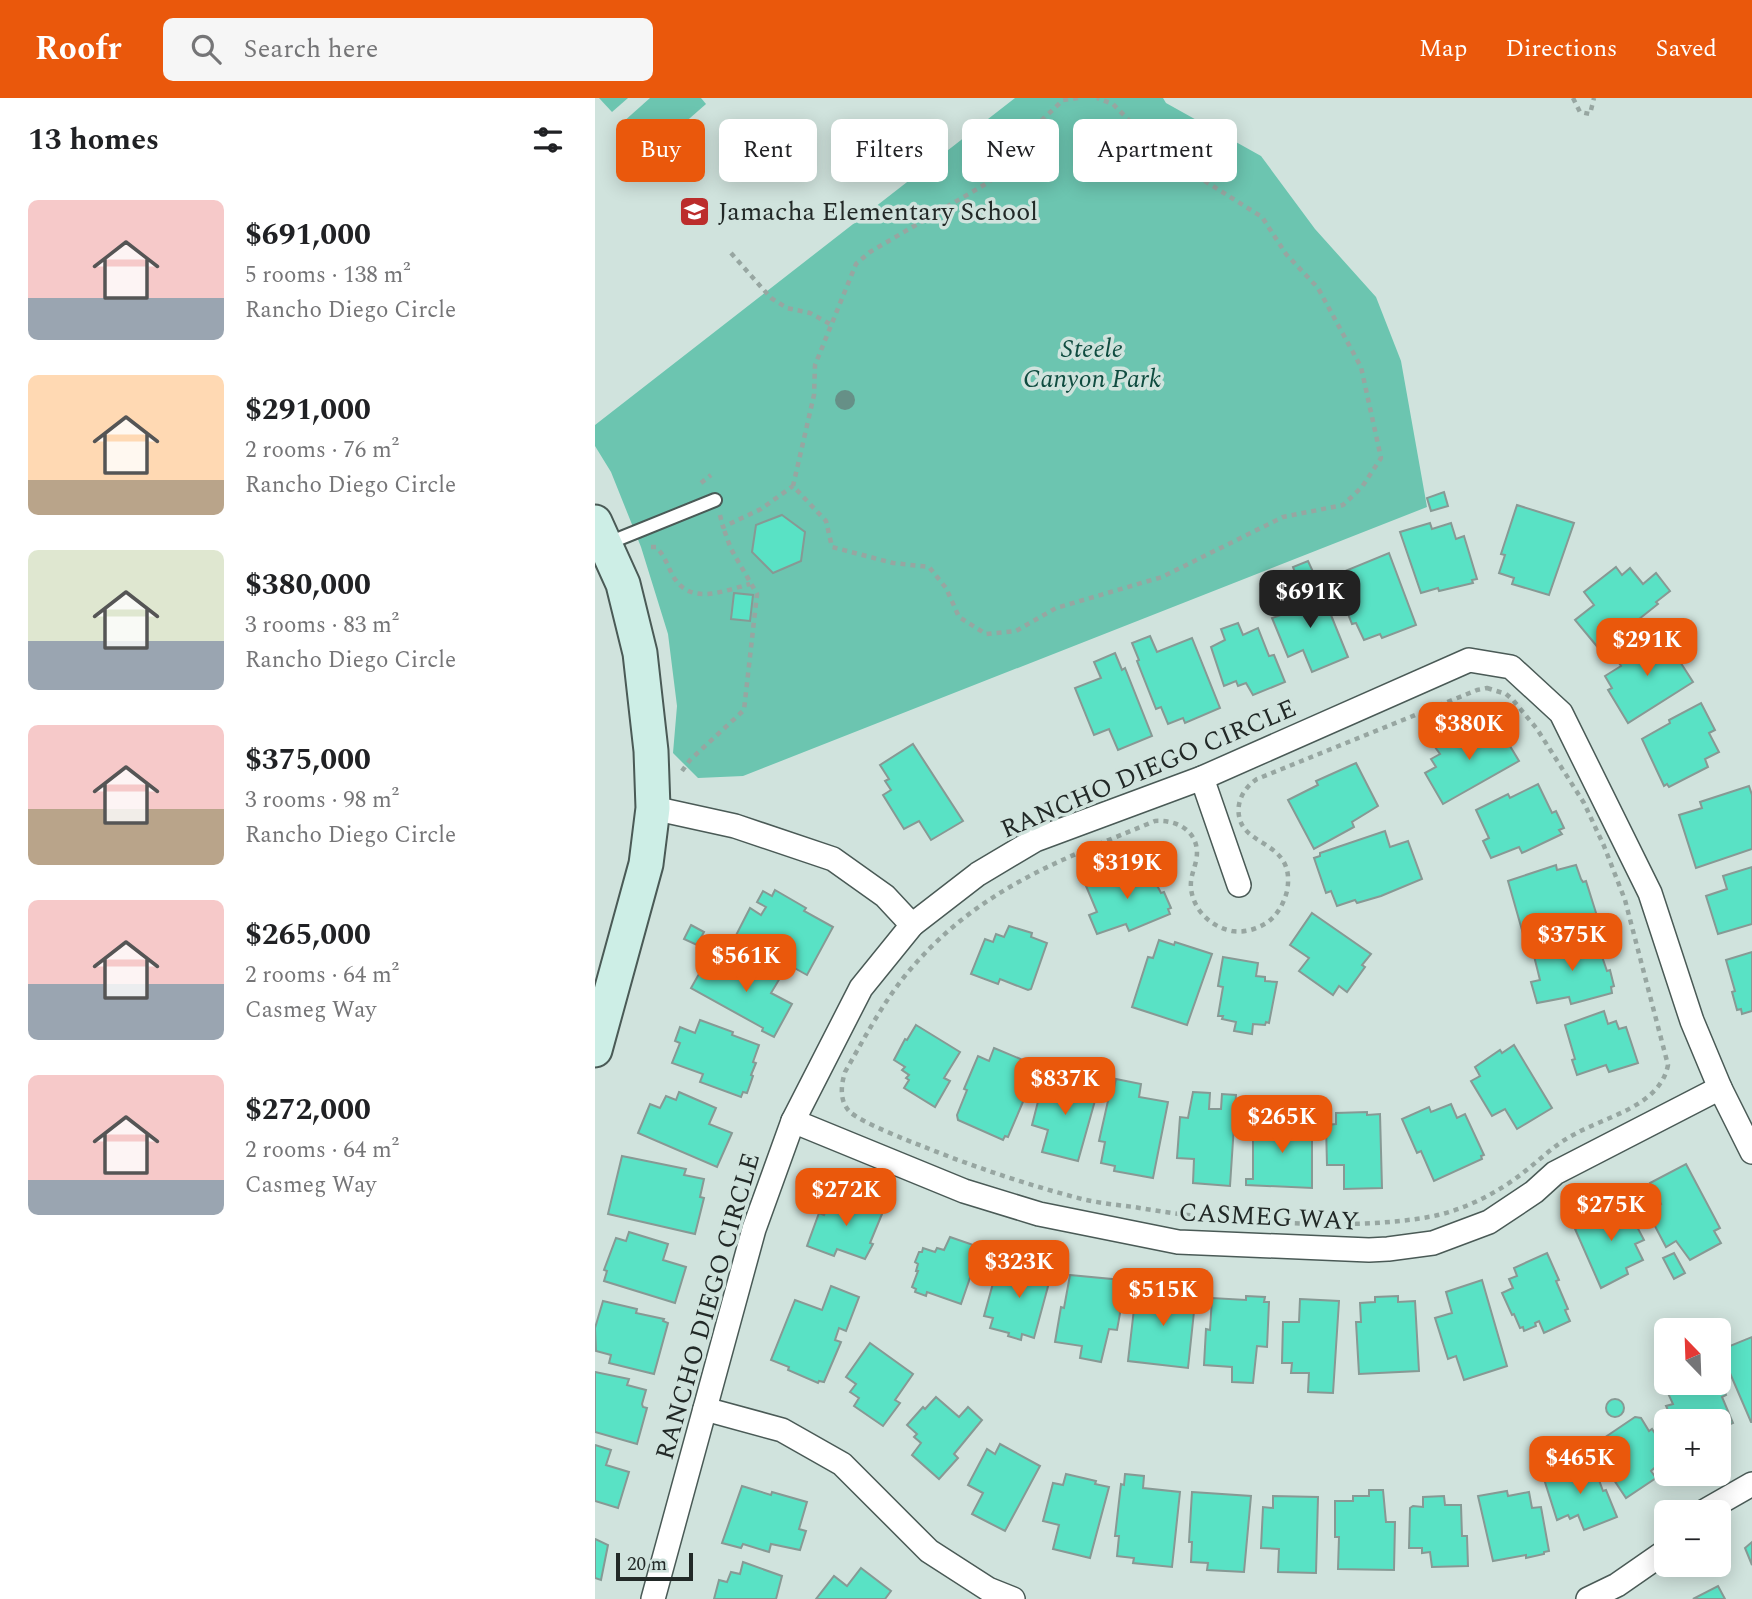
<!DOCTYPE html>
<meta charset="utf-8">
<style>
:root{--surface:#fff;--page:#f6f6f6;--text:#202124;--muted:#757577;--accent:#ea580c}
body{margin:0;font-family:Spectral,serif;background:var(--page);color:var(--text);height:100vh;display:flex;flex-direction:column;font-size:26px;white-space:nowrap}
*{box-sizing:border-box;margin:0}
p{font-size:23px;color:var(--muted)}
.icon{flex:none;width:38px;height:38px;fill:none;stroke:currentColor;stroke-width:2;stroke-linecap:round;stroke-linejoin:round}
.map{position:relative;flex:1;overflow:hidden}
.drawer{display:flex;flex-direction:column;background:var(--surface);width:595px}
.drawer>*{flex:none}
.banner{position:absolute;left:21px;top:21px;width:665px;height:63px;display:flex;gap:14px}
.needle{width:46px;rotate:337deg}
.fabs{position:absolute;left:1059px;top:1220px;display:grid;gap:14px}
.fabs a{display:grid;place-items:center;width:77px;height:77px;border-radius:10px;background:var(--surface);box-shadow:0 4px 18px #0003;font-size:35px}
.scale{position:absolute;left:21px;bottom:18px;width:77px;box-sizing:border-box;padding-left:7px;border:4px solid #222927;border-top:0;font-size:19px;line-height:24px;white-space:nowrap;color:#222927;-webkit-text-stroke:5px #d0e3dd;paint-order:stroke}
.price{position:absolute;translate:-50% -60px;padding:0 16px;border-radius:14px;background:var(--accent);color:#fff;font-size:23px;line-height:46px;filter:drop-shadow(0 2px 4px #0008)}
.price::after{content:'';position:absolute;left:50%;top:42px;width:21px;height:16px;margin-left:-10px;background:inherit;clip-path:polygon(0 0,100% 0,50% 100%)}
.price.on{background:#222;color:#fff}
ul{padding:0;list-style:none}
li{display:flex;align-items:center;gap:21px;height:175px;padding:0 28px}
li span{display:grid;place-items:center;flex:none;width:196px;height:140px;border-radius:10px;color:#555}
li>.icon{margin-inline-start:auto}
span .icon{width:84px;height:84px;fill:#fffc;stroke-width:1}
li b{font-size:30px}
h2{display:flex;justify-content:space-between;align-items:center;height:84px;padding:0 28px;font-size:30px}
.pill{padding:0 24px;border-radius:10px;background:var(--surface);box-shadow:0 4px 18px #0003;font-size:24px;line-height:63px}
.pill.on{background:var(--accent);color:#fff}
header{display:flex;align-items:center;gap:42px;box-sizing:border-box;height:98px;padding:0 35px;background:var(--accent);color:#fff}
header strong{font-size:33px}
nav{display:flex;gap:38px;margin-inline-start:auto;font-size:24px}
.search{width:490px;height:63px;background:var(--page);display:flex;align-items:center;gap:18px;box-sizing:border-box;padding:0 24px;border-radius:10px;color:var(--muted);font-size:26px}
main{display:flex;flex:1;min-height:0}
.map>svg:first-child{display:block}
.green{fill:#6cc5b0}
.building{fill:#59e2c5;stroke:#879994;stroke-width:2}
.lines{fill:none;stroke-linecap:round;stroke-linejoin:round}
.lane-casing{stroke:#4a5a56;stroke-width:16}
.street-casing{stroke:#4a5a56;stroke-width:26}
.secondary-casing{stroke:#4a5a56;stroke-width:37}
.path{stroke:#97a6a1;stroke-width:4.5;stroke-dasharray:5 5;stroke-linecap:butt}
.lane{stroke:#fff;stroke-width:12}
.street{stroke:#fff;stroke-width:23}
.secondary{stroke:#cdeee6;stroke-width:33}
.tree{fill:#669087}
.labels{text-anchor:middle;stroke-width:7;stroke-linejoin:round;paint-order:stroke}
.poi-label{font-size:26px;fill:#222927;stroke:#d0e3dd;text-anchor:start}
.park-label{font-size:26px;font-style:italic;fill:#104c40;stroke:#d0e3dd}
.street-label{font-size:26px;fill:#222927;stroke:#d0e3dd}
</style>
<header>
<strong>Roofr</strong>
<div class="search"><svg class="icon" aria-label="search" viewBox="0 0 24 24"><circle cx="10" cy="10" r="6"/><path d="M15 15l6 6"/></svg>Search here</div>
<nav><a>Map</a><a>Directions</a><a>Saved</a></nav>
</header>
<main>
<section class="drawer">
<h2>13 homes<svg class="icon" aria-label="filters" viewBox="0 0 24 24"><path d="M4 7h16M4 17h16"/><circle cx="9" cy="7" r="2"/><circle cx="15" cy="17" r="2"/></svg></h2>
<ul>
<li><span style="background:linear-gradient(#f6c9c9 70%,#9aa5b1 0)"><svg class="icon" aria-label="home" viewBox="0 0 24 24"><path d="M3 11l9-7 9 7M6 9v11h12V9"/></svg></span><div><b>$691,000</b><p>5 rooms · 138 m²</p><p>Rancho Diego Circle</p></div></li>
<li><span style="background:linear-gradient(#ffd9b3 75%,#b9a48a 0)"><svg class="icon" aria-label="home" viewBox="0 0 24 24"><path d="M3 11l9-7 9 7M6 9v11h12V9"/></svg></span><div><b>$291,000</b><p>2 rooms · 76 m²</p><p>Rancho Diego Circle</p></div></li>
<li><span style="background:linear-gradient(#dfe7d0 65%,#9aa5b1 0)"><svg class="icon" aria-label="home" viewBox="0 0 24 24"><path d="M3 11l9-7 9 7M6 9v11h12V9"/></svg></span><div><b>$380,000</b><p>3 rooms · 83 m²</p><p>Rancho Diego Circle</p></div></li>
<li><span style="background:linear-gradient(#f6c9c9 60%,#b9a48a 0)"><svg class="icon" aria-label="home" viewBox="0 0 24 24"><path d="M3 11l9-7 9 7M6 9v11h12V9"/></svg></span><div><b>$375,000</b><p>3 rooms · 98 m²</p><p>Rancho Diego Circle</p></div></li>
<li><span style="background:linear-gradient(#f6c9c9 60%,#9aa5b1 0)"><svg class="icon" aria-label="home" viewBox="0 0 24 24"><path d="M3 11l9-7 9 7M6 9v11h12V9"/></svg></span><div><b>$265,000</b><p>2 rooms · 64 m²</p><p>Casmeg Way</p></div></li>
<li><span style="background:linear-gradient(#f6c9c9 75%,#9aa5b1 0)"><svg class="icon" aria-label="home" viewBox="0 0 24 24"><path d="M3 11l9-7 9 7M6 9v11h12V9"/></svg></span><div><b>$272,000</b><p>2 rooms · 64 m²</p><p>Casmeg Way</p></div></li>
</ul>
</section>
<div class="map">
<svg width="1157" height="1501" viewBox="0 0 1157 1501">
<rect width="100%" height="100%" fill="#d0e3dd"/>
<g class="green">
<polygon points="4,0 33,0 17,14"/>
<polygon points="55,0 106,0 111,6 54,56 27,25"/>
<polygon points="420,0 568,0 571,5 666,58 720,131 781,199 806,263 832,409 148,678 103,680 78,655 82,608 73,536 46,449 16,374 0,348 0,327"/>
</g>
<g class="building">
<polygon points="849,394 853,408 836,413 832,400"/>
<polygon points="922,407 979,425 954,497 917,486 919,480 904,475 910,457 906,456"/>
<polygon points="187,417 210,434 206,463 178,475 157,454 161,427"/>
<polygon points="835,425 837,431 856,425 861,441 869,438 882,481 877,482 878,485 844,493 843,490 826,495 805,434"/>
<polygon points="794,455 821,527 787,540 785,536 769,542 761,525 757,526 738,478"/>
<polygon points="713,463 719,476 703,482 698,469"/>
<polygon points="1021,469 1027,477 1035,470 1048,486 1061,475 1075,493 1061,504 1063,506 1005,552 980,522 999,507 989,494"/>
<polygon points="725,490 753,559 717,574 708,552 693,559 677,520 686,517 682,507"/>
<polygon points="139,495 158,497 155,523 136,521"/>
<polygon points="643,525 648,537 663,530 674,558 679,557 690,584 658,597 651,585 643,588 641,583 629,588 616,549 630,542 626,531"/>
<polygon points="1066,534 1098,584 1033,625 1013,592 1017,590 1010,578 1026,568 1022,562"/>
<polygon points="555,538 562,554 597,540 625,610 590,625 588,620 573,626 566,609 561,611 542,563 544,562 537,545"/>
<polygon points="520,555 527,572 530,570 557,638 523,652 514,631 499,637 480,590 506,580 499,564"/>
<polygon points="1106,605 1120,632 1114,635 1124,654 1110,661 1113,669 1074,689 1072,686 1069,688 1047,641 1075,625 1074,622"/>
<polygon points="877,628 885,642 904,630 924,663 848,706 830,675 841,669 836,661 845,656 840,649"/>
<polygon points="318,646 368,723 336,742 324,723 309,731 288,697 296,692 290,683 294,681 285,667"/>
<polygon points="761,665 783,708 757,724 759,729 719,751 693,702 723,687 721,683"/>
<polygon points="943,686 957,715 961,713 969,730 964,732 967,736 927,755 924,749 896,760 888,743 894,740 881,712 913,696 915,700"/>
<polygon points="1154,688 1157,697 1157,751 1101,770 1084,717 1107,710 1105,704"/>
<polygon points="790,733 795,749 813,743 827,781 786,798 762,805 760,802 742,808 736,793 731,795 719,760 725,758 725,755"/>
<polygon points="551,766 566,795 569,794 576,810 573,811 575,816 534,833 531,826 502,836 494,817 502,814 491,788 523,774 525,777"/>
<polygon points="961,767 962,772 981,767 986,781 988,784 991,783 1002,818 929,839 913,783"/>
<polygon points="1157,769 1157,826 1123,836 1111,798 1132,791 1128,778"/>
<polygon points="180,792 211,810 209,813 238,829 212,877 171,854 173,849 161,842 152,856 136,847 155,810 166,817 171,809 162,804 168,793 177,798"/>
<polygon points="717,815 776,856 767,867 770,869 752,894 744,888 738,897 704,873 714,860 695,847"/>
<polygon points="96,827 109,834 102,847 89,841"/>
<polygon points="414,828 437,835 436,839 452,845 436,891 433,892 405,881 403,886 376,876 390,841 398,844 401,836 409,839"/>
<polygon points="1001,841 1012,873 1015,872 1019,888 1016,889 1017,895 976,906 974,899 942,905 936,884 945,882 938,854 973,845 975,848"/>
<polygon points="564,842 579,847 580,844 617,856 592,927 537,909 553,859 558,860"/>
<polygon points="1157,854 1157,913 1147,916 1146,911 1142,912 1137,894 1140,893 1131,862"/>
<polygon points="628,859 663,865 661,878 670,879 670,883 682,884 674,925 671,924 670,927 658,926 657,936 639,933 641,924 627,921 628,918 623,918 628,889 623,888"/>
<polygon points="135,861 149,869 152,862 185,880 176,895 197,906 179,939 167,933 168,930 96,890 108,869 125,879"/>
<polygon points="1009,913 1013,926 1021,923 1024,931 1031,929 1043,965 1014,974 1011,967 982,977 977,962 980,961 970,927"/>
<polygon points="105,922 138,934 137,937 164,947 158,964 161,965 156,977 158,978 152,995 148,994 146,999 105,984 108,976 77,965 85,945 80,943 85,929 100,935"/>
<polygon points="321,927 365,954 349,980 355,983 340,1009 309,990 314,982 311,980 314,977 307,972 310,969 299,962 310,941 312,942"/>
<polygon points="919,947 957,1010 922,1031 910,1011 897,1018 876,983 885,978 880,969 905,952 907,955"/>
<polygon points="399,950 435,965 422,996 430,999 413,1039 410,1038 408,1042 363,1022 362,1017 372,992 369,991 383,958 394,963"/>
<polygon points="459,979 491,986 490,988 503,992 483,1063 447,1054 453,1032 437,1027 447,988 456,990"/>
<polygon points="521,981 546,986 544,999 573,1004 558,1080 519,1073 520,1068 506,1065 510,1044 504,1043 515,994 518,994"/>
<polygon points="84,994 121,1010 114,1026 137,1035 122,1069 43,1035 55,1006 65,1010 71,998 81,1002"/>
<polygon points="598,994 615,995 614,1011 626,1011 627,996 641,997 635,1088 598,1085 599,1061 582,1060 585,1019 593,1020"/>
<polygon points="856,1006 862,1020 870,1016 889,1057 886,1058 887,1061 839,1083 826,1053 822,1055 807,1021 834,1009 836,1014"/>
<polygon points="772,1014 772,1017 785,1016 787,1090 749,1091 749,1067 732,1067 731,1027 741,1026 741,1015"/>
<polygon points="658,1021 688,1022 688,1027 717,1027 717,1090 651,1087 651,1081 658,1081"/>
<polygon points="27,1058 91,1071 89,1077 109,1081 105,1099 109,1100 100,1136 13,1116"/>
<polygon points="1091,1066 1125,1130 1119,1133 1126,1145 1095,1162 1081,1143 1071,1149 1052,1113 1066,1106 1055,1085"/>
<polygon points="247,1097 284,1111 287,1116 275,1145 278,1146 270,1161 242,1151 239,1158 212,1148 224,1115 229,1117 234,1106 243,1109"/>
<polygon points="1022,1102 1023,1104 1028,1102 1049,1142 1040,1146 1048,1162 1031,1170 1033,1176 1006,1190 980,1131 995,1124 994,1120 1009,1113 1007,1110"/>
<polygon points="34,1134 73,1146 68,1162 91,1169 80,1205 9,1183 12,1173 9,1172 21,1140 31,1143"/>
<polygon points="355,1139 390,1151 380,1179 376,1177 366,1206 332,1194 331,1198 320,1194 321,1191 317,1189 323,1173 321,1173 323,1166 320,1164 324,1154 327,1154 328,1150 340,1154 342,1150 349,1152"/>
<polygon points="952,1155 964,1182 961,1183 973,1211 970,1212 975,1223 949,1235 944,1223 940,1225 941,1228 929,1233 928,1229 925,1230 919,1216 917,1217 907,1195 918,1190 914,1181 922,1178 919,1170"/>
<polygon points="1079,1155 1090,1175 1079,1181 1068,1160"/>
<polygon points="422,1161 458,1170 439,1240 427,1236 426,1242 413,1238 414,1235 395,1230 398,1220 389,1218 400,1178 416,1182"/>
<polygon points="475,1177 527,1182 526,1187 530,1188 522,1232 514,1231 506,1264 485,1260 487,1248 460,1244 466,1209 469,1210"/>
<polygon points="887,1182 912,1268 869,1282 861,1258 853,1261 840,1220 857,1215 851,1194"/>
<polygon points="236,1188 264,1199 251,1233 244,1230 240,1242 246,1244 229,1284 224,1283 223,1285 193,1272 194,1269 176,1262 200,1202 227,1212"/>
<polygon points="562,1191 601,1195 593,1270 533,1263 539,1211 543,1211 545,1193 562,1195"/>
<polygon points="651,1198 670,1199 669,1204 674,1204 672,1249 662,1248 658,1285 637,1284 637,1269 609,1267 611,1231 615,1232 617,1200 651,1202"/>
<polygon points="803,1198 803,1204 820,1203 824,1273 764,1276 761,1224 766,1224 765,1205 780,1204 780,1199"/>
<polygon points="705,1201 744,1203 738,1295 713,1294 714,1275 696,1275 697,1265 687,1265 688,1224 704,1224"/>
<polygon points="8,1203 42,1211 41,1215 69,1221 68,1223 73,1225 59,1276 14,1265 16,1257 1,1253 0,1230"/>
<polygon points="1157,1239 1157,1324 1156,1324 1125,1252"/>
<polygon points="275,1245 318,1276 300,1302 305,1305 288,1328 259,1308 264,1300 255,1294 261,1286 251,1279"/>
<polygon points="0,1274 34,1281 32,1287 51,1292 47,1306 48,1309 52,1310 42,1346 0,1334"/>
<polygon points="1124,1280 1131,1297 1127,1299 1138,1325 1124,1331 1124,1323 1078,1323 1071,1308 1078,1306 1071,1291 1086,1284 1124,1284"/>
<polygon points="341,1299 364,1319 373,1309 387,1322 359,1356 363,1360 344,1381 317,1357 326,1345 319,1339 322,1336 312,1327 328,1309 330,1311"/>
<circle cx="1020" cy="1310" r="9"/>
<polygon points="1040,1319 1046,1320 1054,1333 1057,1331 1071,1352 1060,1359 1064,1366 1056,1373 1061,1380 1031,1400 1015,1376 1020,1373 1003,1344"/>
<polygon points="405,1346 445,1368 410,1433 377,1416 388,1395 373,1387 392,1351 400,1356"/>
<polygon points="0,1347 16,1352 11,1367 34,1374 23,1410 0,1403"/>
<polygon points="997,1363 1008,1393 1011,1392 1022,1419 989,1432 983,1417 975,1421 973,1417 962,1422 949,1381"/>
<polygon points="471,1376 501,1383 500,1386 514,1389 495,1460 458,1451 464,1427 448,1423 458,1385 468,1387"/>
<polygon points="530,1376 549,1378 548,1390 585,1394 577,1469 538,1465 539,1460 522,1458 524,1438 520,1438 526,1386 529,1387"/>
<polygon points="147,1388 176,1397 177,1394 212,1404 204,1431 211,1433 205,1452 176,1446 174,1454 148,1446 146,1450 127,1445"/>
<polygon points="774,1392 788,1392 791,1424 800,1424 799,1472 743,1471 744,1439 740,1439 740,1403 758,1403 758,1398 774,1398"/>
<polygon points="912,1393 913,1398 934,1394 937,1410 946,1409 954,1453 949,1454 949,1456 931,1460 931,1457 898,1463 883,1398"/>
<polygon points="597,1394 656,1398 649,1474 612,1472 613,1465 596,1464 597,1444 594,1444"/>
<polygon points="678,1398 723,1399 721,1475 683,1474 684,1451 666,1450 668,1409 678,1410"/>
<polygon points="849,1398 850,1407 866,1407 867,1438 872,1438 873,1468 837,1469 835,1454 827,1455 827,1450 814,1450 815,1410 818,1408 828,1409 828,1399"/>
<polygon points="0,1441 13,1447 6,1482 0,1480"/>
<polygon points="1157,1444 1157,1467 1150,1450"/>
<polygon points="148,1464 187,1478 181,1501 119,1501 124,1482 132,1484 136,1474 145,1476"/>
<polygon points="266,1470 296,1493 290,1501 221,1501 239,1478 252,1488"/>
<polygon points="1123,1488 1130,1501 1098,1501"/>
</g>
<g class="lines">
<defs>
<polyline id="lane" points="11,446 120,402"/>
<g id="street">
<polyline points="607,680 644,787"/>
<polyline points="58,710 140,728 238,761 290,798 317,827"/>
<polyline points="198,1023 369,1093 444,1116 583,1144 774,1152 793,1151 838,1145 894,1124 939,1094 960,1075 1125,990"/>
<polyline points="110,1311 187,1332 247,1366 334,1453 393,1491 418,1501"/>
<polyline points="1108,1414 1157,1386"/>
<polyline points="58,1501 159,1131 198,1023 266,890 317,827 383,776 440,742 607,680 874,562 916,569 966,615 1055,795 1097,923 1125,990 1157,1054"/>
<polyline points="993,1501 1022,1487 1071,1453"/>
</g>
<polyline id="secondary" points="0,424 28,486 45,555 56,653 58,710 51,766 0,952"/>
</defs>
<use href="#lane" class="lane-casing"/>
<use href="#street" class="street-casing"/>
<use href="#secondary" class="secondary-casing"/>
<g class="path">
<polyline points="483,0 468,2 445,24 394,84 275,154 261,166 220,267 219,297 198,388 231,423 237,449 298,465 334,469 351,490 364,519 391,536 421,533 461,510 567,479 688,419 748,407 767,389 786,360 766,269 723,190 691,156 667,119 567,56 518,6 502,0"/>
<polyline points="978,0 985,14 995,16 999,0"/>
<polyline points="136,155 176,200 192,210 215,215 235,226"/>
<polyline points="106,385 116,377"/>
<polyline points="125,417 128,429 166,411 198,388"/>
<path d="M56 449H61C70 458 72 467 78 478 95 508 128 493 155 486"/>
<path d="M892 590 911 596 918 602 942 631 989 705 1009 748 1030 802 1073 967C1065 1008 1012 1018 980 1036 960 1046 946 1061 929 1074 904 1094 871 1111 839 1118 792 1127 740 1127 692 1125 641 1123 590 1118 539 1109 522 1107 504 1105 487 1101 433 1087 379 1069 327 1048 311 1042 266 1024 255 1014 244 1003 246 987 250 974 269 941 286 908 309 879 380 792 461 764 560 723 584 721 607 736 601 763 599 772 595 780 596 790 598 812 616 829 637 833 650 835 662 831 673 824 683 816 689 805 692 793 701 745 653 749 645 722 640 706 648 690 662 681L882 592Z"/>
<polyline points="87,673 95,662 149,612 162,496 136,451 128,429"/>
</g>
<use href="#lane" class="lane"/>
<use href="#street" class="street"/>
<use href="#secondary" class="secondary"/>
</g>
<circle class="tree" cx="250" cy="302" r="10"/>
<defs>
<symbol id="school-square" viewBox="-11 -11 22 22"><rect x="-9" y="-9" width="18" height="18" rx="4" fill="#bc2d2c" stroke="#d0e3dd"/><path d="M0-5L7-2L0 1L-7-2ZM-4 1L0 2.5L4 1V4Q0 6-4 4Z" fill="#fff"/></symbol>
</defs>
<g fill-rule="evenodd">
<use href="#school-square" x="82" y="96" width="35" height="35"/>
</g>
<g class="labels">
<g class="poi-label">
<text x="123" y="122">Jamacha Elementary School</text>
</g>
<g class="park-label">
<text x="497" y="259">Steele<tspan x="497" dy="30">Canyon Park</tspan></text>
</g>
<g class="street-label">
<text transform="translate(553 670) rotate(-23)" y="9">RANCHO DIEGO CIRCLE</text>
<text transform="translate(674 1118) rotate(3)" y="9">CASMEG WAY</text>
<text transform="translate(112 1208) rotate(-74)" y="9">RANCHO DIEGO CIRCLE</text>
</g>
</g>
</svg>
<div class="fabs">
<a><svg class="needle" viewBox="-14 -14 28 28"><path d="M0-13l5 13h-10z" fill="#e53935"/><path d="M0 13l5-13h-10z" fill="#757577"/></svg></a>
<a>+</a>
<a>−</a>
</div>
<div class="scale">20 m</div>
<b class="price on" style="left:715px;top:532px">$691K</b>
<b class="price" style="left:1052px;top:580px">$291K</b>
<b class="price" style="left:874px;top:664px">$380K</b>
<b class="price" style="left:532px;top:803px">$319K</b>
<b class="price" style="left:977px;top:875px">$375K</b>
<b class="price" style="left:151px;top:896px">$561K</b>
<b class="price" style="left:470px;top:1019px">$837K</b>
<b class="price" style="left:687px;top:1057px">$265K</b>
<b class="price" style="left:251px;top:1130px">$272K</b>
<b class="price" style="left:1016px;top:1145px">$275K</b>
<b class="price" style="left:424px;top:1202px">$323K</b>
<b class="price" style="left:568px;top:1230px">$515K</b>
<b class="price" style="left:985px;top:1398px">$465K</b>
<div class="banner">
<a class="pill on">Buy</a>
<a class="pill">Rent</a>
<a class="pill">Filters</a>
<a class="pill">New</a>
<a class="pill">Apartment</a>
</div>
</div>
</main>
